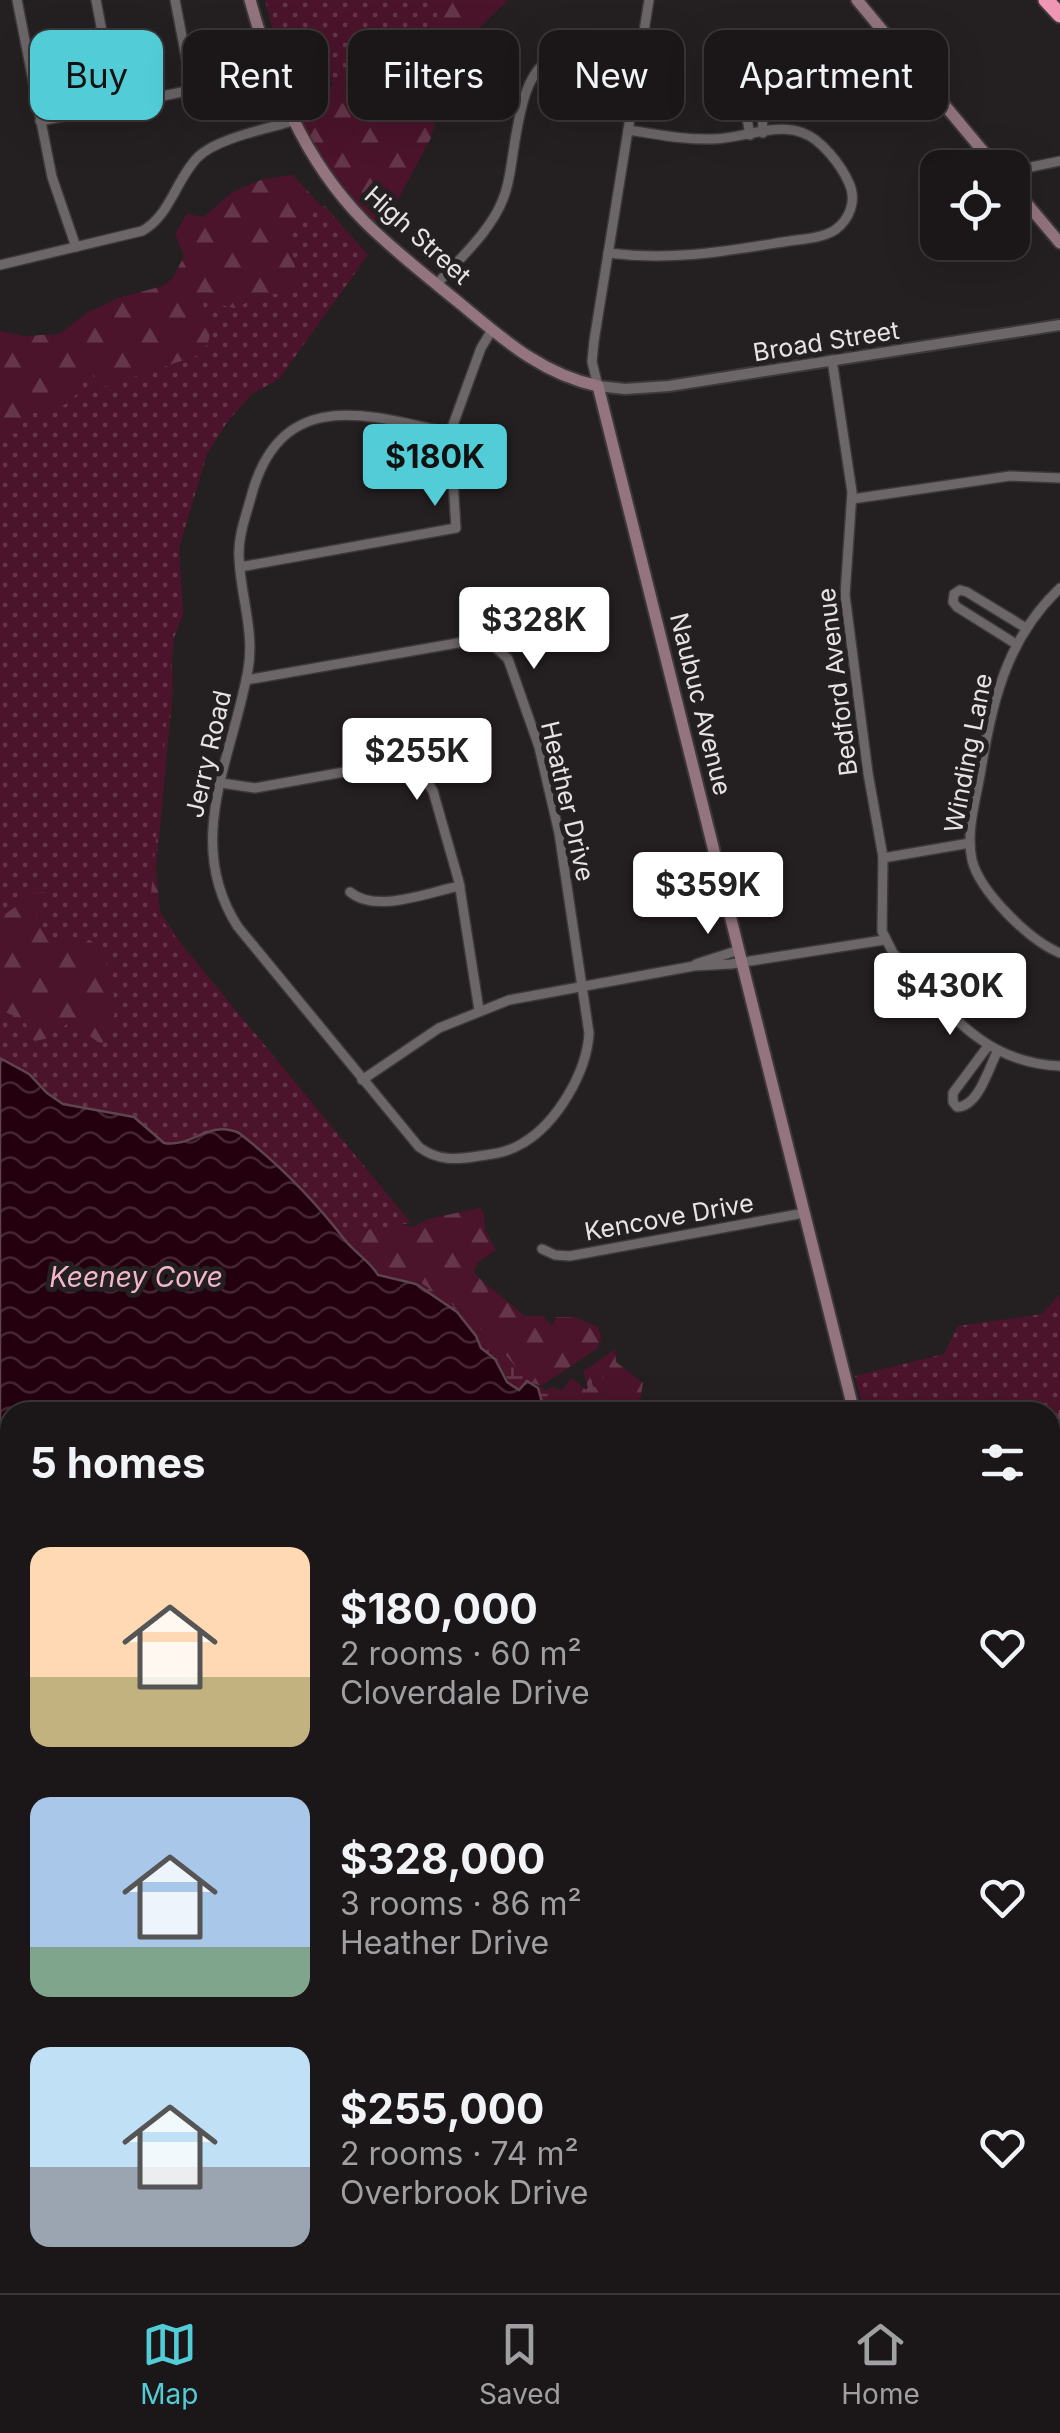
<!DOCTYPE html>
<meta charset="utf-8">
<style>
:root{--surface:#1b1718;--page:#242021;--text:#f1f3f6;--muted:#a09fa2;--line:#393637;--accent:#52ccd6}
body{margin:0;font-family:Inter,sans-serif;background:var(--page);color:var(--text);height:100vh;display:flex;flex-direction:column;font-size:38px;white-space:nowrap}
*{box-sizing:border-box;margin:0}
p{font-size:32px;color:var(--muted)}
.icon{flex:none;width:55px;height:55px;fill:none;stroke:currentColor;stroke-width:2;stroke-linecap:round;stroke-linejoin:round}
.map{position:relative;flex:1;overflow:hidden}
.side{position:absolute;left:0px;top:1402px;width:1060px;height:892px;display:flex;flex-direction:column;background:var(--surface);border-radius:30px 30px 0 0;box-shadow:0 10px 40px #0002,0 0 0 2px var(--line)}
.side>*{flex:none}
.guide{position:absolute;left:30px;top:30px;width:1000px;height:90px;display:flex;gap:20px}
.buttons{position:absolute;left:920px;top:150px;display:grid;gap:20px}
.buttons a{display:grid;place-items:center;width:110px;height:110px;border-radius:20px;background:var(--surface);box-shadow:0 10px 40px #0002,0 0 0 2px var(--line);font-size:50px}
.price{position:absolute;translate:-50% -85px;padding:0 22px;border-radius:10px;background:#fff;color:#222;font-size:32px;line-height:65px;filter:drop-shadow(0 2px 5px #0008)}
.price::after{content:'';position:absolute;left:50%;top:60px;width:30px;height:22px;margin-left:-15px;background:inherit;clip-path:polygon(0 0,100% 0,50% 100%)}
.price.selected{background:var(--accent);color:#111}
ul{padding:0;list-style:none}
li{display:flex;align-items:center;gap:30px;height:250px;padding:0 30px}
li span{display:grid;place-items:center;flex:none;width:280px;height:200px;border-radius:20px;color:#555}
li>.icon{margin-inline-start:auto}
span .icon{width:120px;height:120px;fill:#fffc;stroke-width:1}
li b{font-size:42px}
h2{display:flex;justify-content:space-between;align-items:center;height:120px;padding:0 30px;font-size:42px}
.pill{padding:0 35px;border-radius:20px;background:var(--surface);box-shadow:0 10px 40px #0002,0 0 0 2px var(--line);font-size:35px;line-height:90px}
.pill.selected{background:var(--accent);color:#111}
.dock{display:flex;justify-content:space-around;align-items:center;height:140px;border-top:2px solid var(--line);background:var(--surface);font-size:28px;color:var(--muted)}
.dock a{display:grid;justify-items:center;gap:5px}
.dock .selected{color:var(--accent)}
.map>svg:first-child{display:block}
.built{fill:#33282b}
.forest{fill:url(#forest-firs)}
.wetland{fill:url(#wetland-marsh)}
.park{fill:url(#park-dots)}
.water{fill:url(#water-waves);stroke:#5e444e;stroke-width:2.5}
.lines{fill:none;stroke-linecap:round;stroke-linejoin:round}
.stream{stroke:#5e444e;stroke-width:2.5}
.minor-casing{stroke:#3d393a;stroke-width:12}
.tertiary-casing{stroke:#3d393a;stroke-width:14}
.secondary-casing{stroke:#3d393a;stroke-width:15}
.motorway-casing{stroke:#3d393a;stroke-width:19}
.minor{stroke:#6c6668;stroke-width:9}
.tertiary{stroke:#6c6668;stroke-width:10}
.secondary{stroke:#93747f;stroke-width:11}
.motorway{stroke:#ef96b5;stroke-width:15}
.labels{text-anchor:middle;stroke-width:10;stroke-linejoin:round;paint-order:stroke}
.street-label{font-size:25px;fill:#e6e3e4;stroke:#241f20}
.water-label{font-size:28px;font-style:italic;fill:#f4b7ca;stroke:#241f20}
</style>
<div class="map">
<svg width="1060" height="2293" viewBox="0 0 1060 2293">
<defs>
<pattern id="forest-firs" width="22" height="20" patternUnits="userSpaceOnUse" patternTransform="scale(2.5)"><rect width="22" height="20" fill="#4b142b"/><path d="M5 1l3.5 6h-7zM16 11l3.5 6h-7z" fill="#65364a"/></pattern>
<pattern id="wetland-marsh" width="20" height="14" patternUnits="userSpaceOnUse" patternTransform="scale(2.5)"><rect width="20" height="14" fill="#4b142b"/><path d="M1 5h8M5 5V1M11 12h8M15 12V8" fill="none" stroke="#65364a"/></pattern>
<pattern id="park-dots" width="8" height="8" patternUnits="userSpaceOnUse" patternTransform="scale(2.5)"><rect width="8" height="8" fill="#4b142b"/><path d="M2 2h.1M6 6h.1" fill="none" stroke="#65364a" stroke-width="1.8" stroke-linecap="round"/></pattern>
<pattern id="water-waves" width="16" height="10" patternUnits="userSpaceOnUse" patternTransform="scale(2.5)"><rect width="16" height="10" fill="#24000e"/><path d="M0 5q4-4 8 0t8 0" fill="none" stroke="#442531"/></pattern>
</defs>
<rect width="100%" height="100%" fill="#241f20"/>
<g class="built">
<polygon points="1060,1727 1060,1994 1050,1995 1050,1730"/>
<polygon points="1060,2040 1060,2198 1050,2158 1050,2042"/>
</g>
<g class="forest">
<path d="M342 0H508L479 28 443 84 431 138 382 229C344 190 312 151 292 100L320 84 333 86 323 49Z"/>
<path d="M293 175 325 210 331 224 255 388 210 439 174 541 170 622 173 690 156 869 160 911 230 1020 396 1224 413 1227 428 1219 480 1208 484 1213 485 1230 496 1250 477 1263 474 1273C489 1289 509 1300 524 1316H543L552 1326 556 1317H574L598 1327 601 1337 598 1348 541 1386 527 1381 460 1310 421 1283 378 1275 372 1265 346 1242 0 1058V331L24 336 59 334 88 312 121 297 163 286 173 278 184 256 175 234 187 214 204 217 231 193 263 179Z"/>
<path d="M615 1349 616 1362 643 1383 640 1400 650 1412H636L631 1405 606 1396 601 1364 591 1375 593 1386 599 1389 598 1402C578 1404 562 1403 545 1391L553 1387 561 1391 572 1378 586 1390 588 1387 583 1372Z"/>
<polygon points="10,2075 10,2135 3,2135 6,2143 0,2163 0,2086"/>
</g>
<g class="wetland">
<path d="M421 1283C461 1308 499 1343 527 1381L521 1389 515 1390C507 1381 505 1372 498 1363 493 1355 485 1355 480 1347 463 1320 450 1301 418 1287L416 1284Z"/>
<path d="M601 1362 606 1396 628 1403 636 1412 609 1409 605 1412H568L542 1402 537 1387H542C559 1403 576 1405 598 1402L599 1389 593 1386 591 1375Z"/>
</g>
<g class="park">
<polygon points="265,0 439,0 443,39 359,59 334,86 323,49 281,60"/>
<path d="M325 206 368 255 279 379 252 394 228 421 207 454 179 548 183 614 174 638 150 906 411 1223 341 1234C323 1209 254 1133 224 1128 201 1125 186 1148 164 1143L134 1117 63 1104 47 1093 29 1074 0 1058V1010L24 1020 34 1041 45 1039 67 1024 74 1025 101 1044 111 1037C119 1008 114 960 90 940L60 943 40 928 36 910 45 892 34 893 0 918V436L22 432 24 413C59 413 81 403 87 368L104 387 199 355C219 337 204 322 203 301L234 308 270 293 290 296 298 275C283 236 286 222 325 206Z"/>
<polygon points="1060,1294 1060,1502 1050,1505 1050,1412 864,1412 855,1376 944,1354 958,1326 1042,1314"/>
<polygon points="0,1430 10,1442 10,1846 0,1852"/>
<polygon points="10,2225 10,2285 737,2285 736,2293 0,2293 0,2234"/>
</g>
<g class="water">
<path d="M0 1058 29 1074 47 1093 63 1104 134 1117 164 1143C192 1148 209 1119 239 1133 279 1164 314 1200 345 1240 355 1253 370 1261 378 1275L416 1284 457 1312 476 1336 481 1348 495 1359 507 1382 519 1390 527 1381 538 1388 542 1402 568 1412H10V1441L0 1430Z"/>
<polygon points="781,2285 897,2285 903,2293 777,2293"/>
</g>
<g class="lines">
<g class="stream">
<polyline points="1017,1412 1023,1412"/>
<polyline points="1050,1455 1060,1451 1057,1429 1060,1411"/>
</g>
<defs>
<g id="minor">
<polyline points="17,0 52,177 76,247"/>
<polyline points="96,0 116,106"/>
<polyline points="40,121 187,91 190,78 175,0"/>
<polyline points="750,135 737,64 739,56 746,51 755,52 760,61 763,133"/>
<polyline points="1012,171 1060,161"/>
<path d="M608 253C671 261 721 252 783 242 799 239 821 239 835 230 850 219 857 200 849 183 841 165 821 139 803 133 776 122 740 139 712 139 683 140 656 134 628 130"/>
<path d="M0 265 142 231C170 216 176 179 198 157 217 138 267 129 293 121"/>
<path d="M437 284C459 259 491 231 503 199 510 183 511 164 514 147 530 44 547 53 642 43"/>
<path d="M832 360 852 492 845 595 868 773 883 857 882 931 893 953C945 1006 980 1063 1060 1066"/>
<polyline points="598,386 592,362 594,341 649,0"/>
<polyline points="852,499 1010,476 1060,478"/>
<polyline points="240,567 456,528 450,433 481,348 492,330"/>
<path d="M1060 588C1005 640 992 704 980 775 975 803 966 832 972 860 980 892 1030 941 1060 953"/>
<polyline points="1016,644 957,607 953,602 954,594 960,590 967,592 1026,628"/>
<path d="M246 680 469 641 493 645 508 659 539 747 559 833 589 1033C587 1072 557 1123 523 1143 509 1152 494 1154 479 1156 456 1160 438 1161 419 1147L238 927C183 842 232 759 248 670 255 631 240 595 239 556 238 536 246 516 251 497 280 386 366 414 450 433"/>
<polyline points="221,783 255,788 394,763 418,769 433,791 459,882 479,1010"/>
<polyline points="883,858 970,843"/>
<path d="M350 892C376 914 428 892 460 886"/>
<polyline points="696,964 739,950"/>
<path d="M988 1046 953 1093V1102L957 1107C978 1107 988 1070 997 1052"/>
<polyline points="362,1080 439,1028 509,1000 694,966 731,964 884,940"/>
<polyline points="542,1249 555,1255 570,1256 804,1213"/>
</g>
<g id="tertiary">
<polyline points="598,386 625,389 669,386 1060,325"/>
<polyline points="1050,1533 1060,1531"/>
<polyline points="1050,2010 1060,2008"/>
<polyline points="1050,2029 1060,2027"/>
</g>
<g id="secondary">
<path d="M250 0C273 82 303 159 364 221 394 251 429 278 462 305 504 340 542 374 598 386L854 1412"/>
<polyline points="857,0 997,168"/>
<polyline points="1012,186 1060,243"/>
<polyline points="1050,2200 1060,2240"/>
</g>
<g id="motorway">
<polyline points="1046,0 1060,15"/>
<polyline points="1050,1646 1060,1644"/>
<polyline points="1050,1661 1060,1659"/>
<polyline points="0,2027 10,2020"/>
<polyline points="0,2044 10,2037"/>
</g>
</defs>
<use href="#minor" class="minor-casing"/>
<use href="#tertiary" class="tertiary-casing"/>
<use href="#secondary" class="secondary-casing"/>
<use href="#motorway" class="motorway-casing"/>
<use href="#minor" class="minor"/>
<use href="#tertiary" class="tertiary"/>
<use href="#secondary" class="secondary"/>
<use href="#motorway" class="motorway"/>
</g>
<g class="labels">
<g class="street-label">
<text transform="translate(418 235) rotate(42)" y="9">High Street</text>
<text transform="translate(826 341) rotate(-9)" y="9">Broad Street</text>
<text transform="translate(837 682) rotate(-97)" y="9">Bedford Avenue</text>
<text transform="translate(701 704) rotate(76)" y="9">Naubuc Avenue</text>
<text transform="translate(968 753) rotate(-79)" y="9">Winding Lane</text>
<text transform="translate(208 754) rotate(-77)" y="9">Jerry Road</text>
<text transform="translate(568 801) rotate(77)" y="9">Heather Drive</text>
<text transform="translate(669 1217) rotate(-10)" y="9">Kencove Drive</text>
</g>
<g class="water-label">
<text x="136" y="1287">Keeney Cove</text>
</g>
</g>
</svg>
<div class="buttons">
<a><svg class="icon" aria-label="locate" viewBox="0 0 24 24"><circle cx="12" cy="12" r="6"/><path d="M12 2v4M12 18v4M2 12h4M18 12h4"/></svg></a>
</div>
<b class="price selected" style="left:435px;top:509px">$180K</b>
<b class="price" style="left:534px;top:672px">$328K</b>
<b class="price" style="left:417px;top:803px">$255K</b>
<b class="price" style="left:708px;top:937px">$359K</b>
<b class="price" style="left:950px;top:1038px">$430K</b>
<div class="guide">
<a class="pill selected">Buy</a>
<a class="pill">Rent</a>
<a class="pill">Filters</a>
<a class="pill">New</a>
<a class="pill">Apartment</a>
</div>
<section class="side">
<h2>5 homes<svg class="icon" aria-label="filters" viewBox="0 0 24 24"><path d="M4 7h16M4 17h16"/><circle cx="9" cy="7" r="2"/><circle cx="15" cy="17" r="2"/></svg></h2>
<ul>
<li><span style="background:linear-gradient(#ffd9b3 65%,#c2b280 0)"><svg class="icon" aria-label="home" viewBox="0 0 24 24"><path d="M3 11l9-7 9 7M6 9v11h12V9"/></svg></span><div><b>$180,000</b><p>2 rooms · 60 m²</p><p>Cloverdale Drive</p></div><svg class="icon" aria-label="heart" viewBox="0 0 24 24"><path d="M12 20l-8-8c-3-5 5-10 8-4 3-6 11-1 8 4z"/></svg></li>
<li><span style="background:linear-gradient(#a9c7e8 75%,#7fa58c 0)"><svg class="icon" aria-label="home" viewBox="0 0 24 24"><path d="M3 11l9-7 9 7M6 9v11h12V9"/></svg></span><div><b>$328,000</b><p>3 rooms · 86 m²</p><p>Heather Drive</p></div><svg class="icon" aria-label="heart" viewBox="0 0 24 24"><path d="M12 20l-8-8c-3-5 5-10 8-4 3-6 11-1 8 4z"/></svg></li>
<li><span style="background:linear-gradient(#bfe0f5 60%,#9aa5b1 0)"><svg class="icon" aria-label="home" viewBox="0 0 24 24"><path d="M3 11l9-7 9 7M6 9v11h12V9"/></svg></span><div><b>$255,000</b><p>2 rooms · 74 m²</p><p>Overbrook Drive</p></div><svg class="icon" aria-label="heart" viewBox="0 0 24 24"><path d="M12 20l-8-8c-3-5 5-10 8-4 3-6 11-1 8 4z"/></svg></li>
</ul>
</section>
</div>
<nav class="dock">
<a class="selected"><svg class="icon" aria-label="map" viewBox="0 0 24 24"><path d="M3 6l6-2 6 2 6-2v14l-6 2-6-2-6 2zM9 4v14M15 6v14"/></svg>Map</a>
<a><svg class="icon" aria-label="saved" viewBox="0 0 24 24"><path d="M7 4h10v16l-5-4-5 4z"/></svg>Saved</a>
<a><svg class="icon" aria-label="home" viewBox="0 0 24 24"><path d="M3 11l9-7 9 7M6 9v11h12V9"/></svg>Home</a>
</nav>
